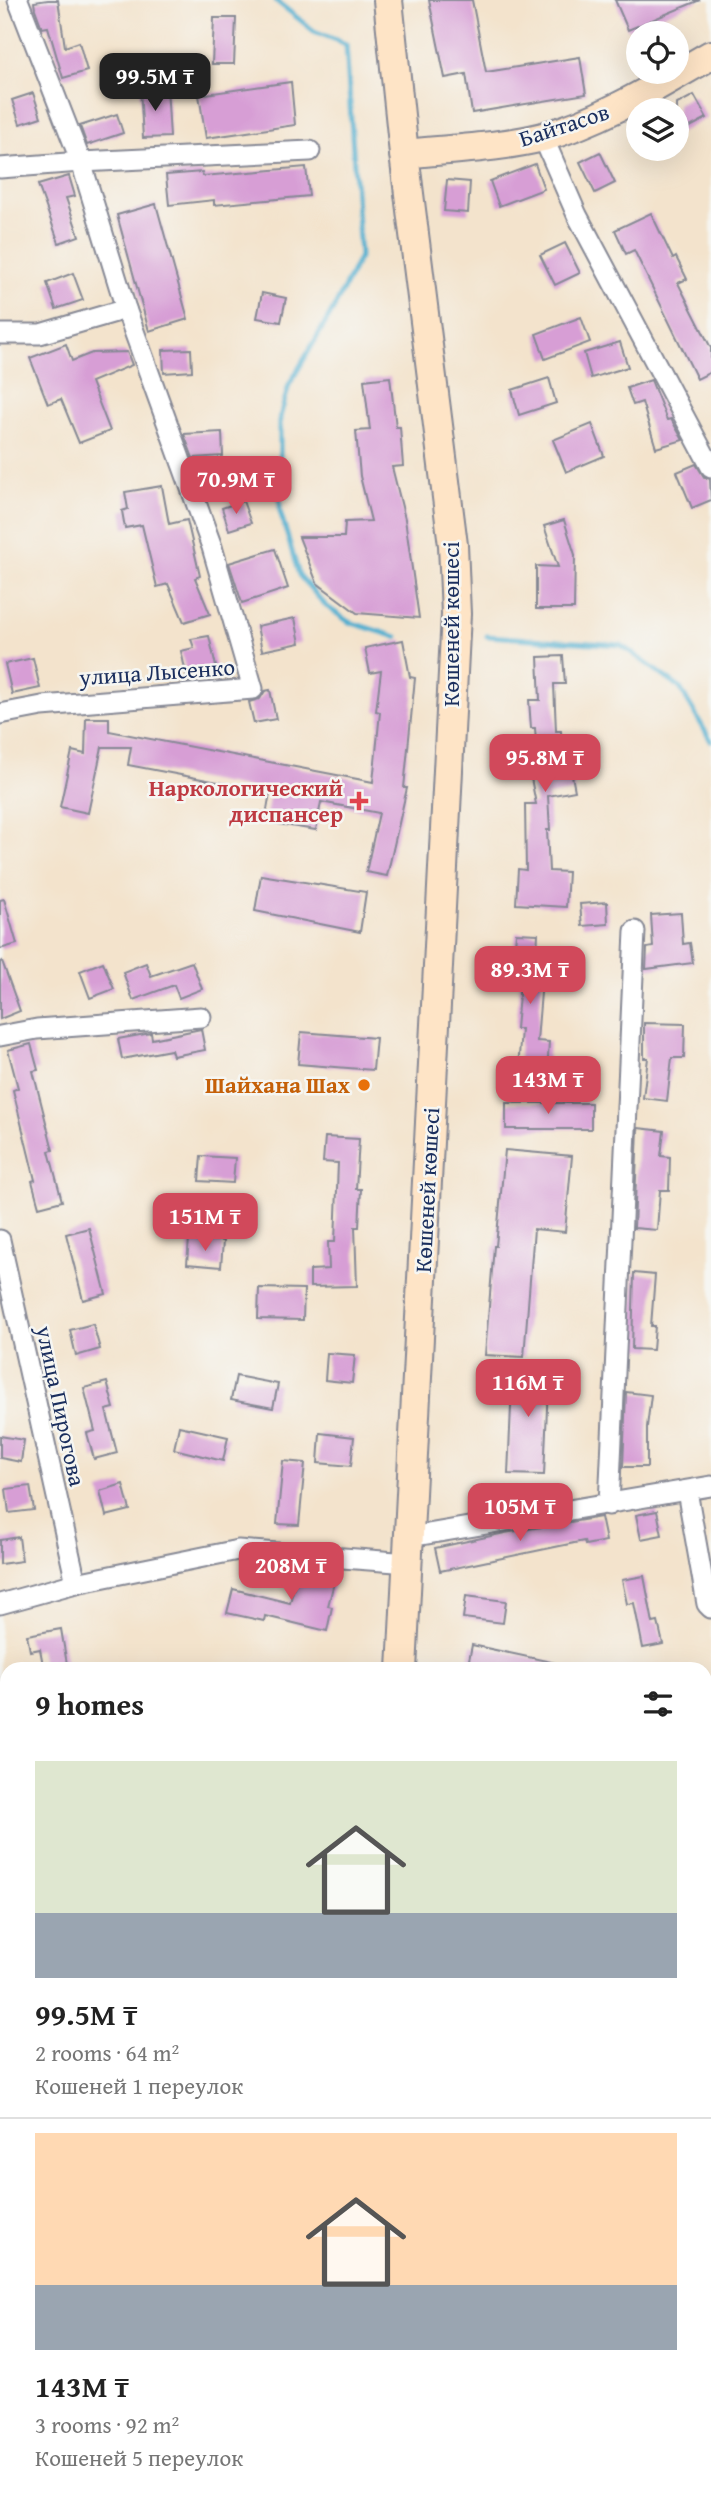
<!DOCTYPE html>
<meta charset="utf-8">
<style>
:root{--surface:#fff;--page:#f2f2f2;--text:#222;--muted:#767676;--line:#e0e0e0;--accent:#d1495b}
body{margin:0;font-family:"Gentium Book Plus",serif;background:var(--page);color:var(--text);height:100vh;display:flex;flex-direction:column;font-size:26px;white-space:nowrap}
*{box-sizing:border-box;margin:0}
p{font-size:23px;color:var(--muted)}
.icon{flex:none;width:38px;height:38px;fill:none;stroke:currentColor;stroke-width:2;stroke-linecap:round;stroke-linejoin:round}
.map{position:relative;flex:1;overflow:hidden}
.panel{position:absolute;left:0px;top:1662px;width:712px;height:842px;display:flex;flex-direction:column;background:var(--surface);border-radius:21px 21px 0 0;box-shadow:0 7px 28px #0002}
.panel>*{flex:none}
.tools{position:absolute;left:626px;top:21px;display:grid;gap:14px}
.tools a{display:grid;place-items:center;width:63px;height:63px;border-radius:50%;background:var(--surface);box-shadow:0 7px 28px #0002;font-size:35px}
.price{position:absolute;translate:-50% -60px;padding:0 16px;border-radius:14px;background:var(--accent);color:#fff;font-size:23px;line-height:46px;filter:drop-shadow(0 2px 4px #0008)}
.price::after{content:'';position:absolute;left:50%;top:42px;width:21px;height:16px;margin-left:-10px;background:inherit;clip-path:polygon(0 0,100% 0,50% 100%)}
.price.current{background:#222;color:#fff}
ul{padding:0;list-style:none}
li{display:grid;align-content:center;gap:14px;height:371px;padding:0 35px}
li+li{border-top:2px solid var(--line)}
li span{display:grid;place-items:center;height:217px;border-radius:0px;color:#555}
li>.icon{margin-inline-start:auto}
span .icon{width:126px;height:126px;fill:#fffc;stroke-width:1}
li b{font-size:30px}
h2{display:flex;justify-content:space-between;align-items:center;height:84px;padding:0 35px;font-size:30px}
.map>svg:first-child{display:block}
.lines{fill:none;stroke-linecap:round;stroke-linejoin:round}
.stream{stroke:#51afcf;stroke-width:5}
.building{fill:#d79ed5}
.lane-casing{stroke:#878995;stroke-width:13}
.street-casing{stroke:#878995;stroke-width:23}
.secondary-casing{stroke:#878995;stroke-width:32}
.lane{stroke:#fff;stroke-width:10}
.street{stroke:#fff;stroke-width:19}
.secondary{stroke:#fee4c6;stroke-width:28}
.rail{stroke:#1b2f5e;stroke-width:5;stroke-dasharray:10 5;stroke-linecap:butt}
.health-dot{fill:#e0444e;stroke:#f6f6f2;stroke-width:2.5}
.food-dot{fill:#e8710a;stroke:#f6f6f2;stroke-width:2.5}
.labels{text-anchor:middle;stroke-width:5;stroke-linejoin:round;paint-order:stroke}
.street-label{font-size:23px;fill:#1b2f5e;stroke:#f6f6f2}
.health-label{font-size:23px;font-weight:bold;fill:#be3a42;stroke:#f6f6f2;text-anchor:end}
.food-label{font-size:23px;font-weight:bold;fill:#c56008;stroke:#f6f6f2;text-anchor:end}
</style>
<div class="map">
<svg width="711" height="2504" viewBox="0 0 711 2504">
<rect width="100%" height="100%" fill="#f6f6f2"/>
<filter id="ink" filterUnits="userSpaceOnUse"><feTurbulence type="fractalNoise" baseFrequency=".0143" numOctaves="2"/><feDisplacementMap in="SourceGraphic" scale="14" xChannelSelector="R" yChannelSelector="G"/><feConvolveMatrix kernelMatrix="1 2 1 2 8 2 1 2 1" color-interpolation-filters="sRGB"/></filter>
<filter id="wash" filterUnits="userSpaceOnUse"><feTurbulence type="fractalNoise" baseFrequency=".00686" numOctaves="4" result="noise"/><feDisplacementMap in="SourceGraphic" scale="28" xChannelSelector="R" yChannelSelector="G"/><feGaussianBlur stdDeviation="1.57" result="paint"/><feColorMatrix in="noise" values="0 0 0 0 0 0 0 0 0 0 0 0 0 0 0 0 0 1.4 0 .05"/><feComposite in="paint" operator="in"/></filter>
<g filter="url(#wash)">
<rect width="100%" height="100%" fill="#f3e3cc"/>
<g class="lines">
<g class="stream">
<polyline points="275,0 314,31 346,44 360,256 334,308 289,385 280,417 280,511 299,575 326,606 349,622 397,637"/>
<polyline points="487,636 621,645 680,688 711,741"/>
</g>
</g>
<g id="blocks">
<g class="building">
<polygon points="48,0 58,0 65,47 79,42 87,71 63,78 48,27 42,28 35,9 34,2"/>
<polygon points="429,0 472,0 486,72 580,57 586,94 472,113 466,74 445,78"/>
<polygon points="615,0 700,0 628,30"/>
<polygon points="214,18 236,18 234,64 212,64"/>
<polygon points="291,82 295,125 206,138 199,95"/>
<polygon points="167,87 170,137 143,138 140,88"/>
<polygon points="33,93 41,117 20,124 12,100"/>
<polygon points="694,95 707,118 677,134 677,104"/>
<polygon points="117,114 123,133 87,145 80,126"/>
<polygon points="600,152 615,183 595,193 580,162"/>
<polygon points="535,164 544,189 499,206 490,181"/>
<polygon points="306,167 309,196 214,205 214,200 169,205 166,175 202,172 203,176"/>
<polygon points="69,176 75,196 66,198 79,236 59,243 38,185"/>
<polygon points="447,180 470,182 468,213 444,211"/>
<polygon points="156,204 188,319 149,331 117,215"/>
<polygon points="651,213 673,259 676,257 687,279 678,283 711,348 711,372 697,379 634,250 626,254 615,230"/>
<polygon points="565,243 580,273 555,285 540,255"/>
<polygon points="73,273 83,300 56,309 47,283"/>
<polygon points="262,293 286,298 281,322 257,318"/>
<polygon points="581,317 590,342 545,359 536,334"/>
<polygon points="620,342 628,367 591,378 584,353"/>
<polygon points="66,344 72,361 92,353 127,352 132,365 91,382 110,431 79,443 61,399 48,404 30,358"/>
<polygon points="191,349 192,371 164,373 163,350"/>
<polygon points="390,377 396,427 400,427 403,466 392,467 405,519 419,618 357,613 317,583 299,537 344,537 345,522 371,521 360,476 356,431 370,430 364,380"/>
<polygon points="549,378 556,403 519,415 512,390"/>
<polygon points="651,380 667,420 671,419 683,440 656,448 642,402 633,405 627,388"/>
<polygon points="592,424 604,456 566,472 553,440"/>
<polygon points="222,432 223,456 193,458 184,434"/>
<polygon points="696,464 704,477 710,479 711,500 692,508 677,472"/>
<polygon points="162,486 169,524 187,520 200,576 195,578 210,614 184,622 168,584 157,587 142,525 125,528 122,511 128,509 125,492"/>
<polygon points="243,501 251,523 229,530 222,508"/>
<polygon points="564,520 575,555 574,609 536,609 536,566 558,567 544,526"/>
<polygon points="275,549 288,588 242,603 229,563"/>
<polygon points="295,618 300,643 262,651 257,626"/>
<polygon points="209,636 218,675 188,682 181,651 194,648 191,639"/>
<polygon points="403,640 410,677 415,678 404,788 407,788 387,876 366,872 379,813 321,802 316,830 265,822 270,792 128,765 131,747 102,747 88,813 60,807 72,751 85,754 86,718 109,718 109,731 373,782 380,712 376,711 381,671 370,673 365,648"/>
<polygon points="563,656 565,684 554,684 556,731 561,731 563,766 570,765 575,791 548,796 550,830 547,830 549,871 568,872 566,907 516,904 518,869 526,870 525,804 536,804 530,773 538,771 535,728 531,728 529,700 540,700 538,657"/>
<polygon points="33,658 40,688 12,694 5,664"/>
<polygon points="270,690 276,719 254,723 249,702 260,699 265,691"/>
<polygon points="261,875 366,892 360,932 255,911"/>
<polygon points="4,899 17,944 0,949 0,900"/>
<polygon points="607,902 608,924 582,926 580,904"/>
<polygon points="681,913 683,944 690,943 693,963 646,969 647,948 653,947 651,915"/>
<polygon points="516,933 538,934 536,968 543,968 537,1041 549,1042 547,1072 518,1070 521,1029 516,1029 522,960 514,960"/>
<polygon points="2,961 20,1011 0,1019 0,962"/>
<polygon points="103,962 114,989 90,998 80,971"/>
<polygon points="192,962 202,989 179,998 174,985 133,1000 123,972 146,963 151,976"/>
<polygon points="644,1023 685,1024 684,1058 672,1058 667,1101 643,1098 648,1058 644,1058"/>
<polygon points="201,1029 205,1050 173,1056 171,1050 122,1059 118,1039 151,1033 152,1039"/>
<polygon points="301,1032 376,1038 373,1070 298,1064"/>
<polygon points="31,1044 38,1070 33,1071 53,1150 49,1151 62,1201 39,1207 32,1181 35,1180 13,1090 18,1088 8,1050"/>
<rect x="506" y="1103" width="85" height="26"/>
<polygon points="638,1128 664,1131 661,1156 670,1157 669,1190 660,1190 657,1230 634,1228"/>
<polygon points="325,1137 359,1139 356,1189 361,1189 359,1227 355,1227 357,1286 310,1287 310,1270 329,1269 328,1242 335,1242 338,1163 323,1162"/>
<polygon points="505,1150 572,1156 565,1232 534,1229 524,1357 485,1355 494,1246 496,1246"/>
<polygon points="201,1156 235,1158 233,1183 199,1181"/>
<polygon points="89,1228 106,1294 83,1300 66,1234"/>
<polygon points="189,1239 223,1241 221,1267 187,1264"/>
<polygon points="634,1273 655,1275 651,1326 655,1326 653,1350 632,1349"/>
<polygon points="259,1288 304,1289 303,1320 258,1319"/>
<polygon points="93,1324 100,1349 76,1356 70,1330"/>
<polygon points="327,1353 355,1355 352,1383 325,1380"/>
<polygon points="513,1362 549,1364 544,1475 508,1474"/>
<polygon points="236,1376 278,1384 273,1408 231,1400"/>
<polygon points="107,1382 114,1408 106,1410 117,1453 94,1459 87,1433 95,1431 84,1388"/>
<polygon points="626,1392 651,1395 647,1427 647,1467 623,1467"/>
<polygon points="179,1426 228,1437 223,1461 174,1449"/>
<polygon points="320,1433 354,1437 351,1466 318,1463"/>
<polygon points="0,1436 24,1440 21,1462 0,1458"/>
<polygon points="283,1461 305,1463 299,1525 277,1524"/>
<polygon points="123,1484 130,1510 106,1516 100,1491"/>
<polygon points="30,1486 34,1510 9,1513 6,1489"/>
<polygon points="657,1511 662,1535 641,1539 636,1515"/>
<polygon points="601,1517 606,1541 585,1545 584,1541 440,1571 435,1548 505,1533"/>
<polygon points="19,1537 22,1561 0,1564 0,1540"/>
<polygon points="299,1567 336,1575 328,1606 332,1607 327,1631 265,1616 264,1621 227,1613 233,1589 290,1603"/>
<polygon points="644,1576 653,1623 658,1622 663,1644 643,1648 634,1603 627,1604 622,1580"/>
<polygon points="466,1596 506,1601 503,1623 463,1618"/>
<polygon points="61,1629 68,1670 44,1670 40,1649 30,1651 27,1635"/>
<polygon points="472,1645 556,1663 556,1670 467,1670"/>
</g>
</g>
</g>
<g filter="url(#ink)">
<use href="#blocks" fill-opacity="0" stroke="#878995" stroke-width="2"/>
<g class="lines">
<defs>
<polyline id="lane" points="214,2497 214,2504"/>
<g id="street">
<polyline points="543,137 577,215 711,467"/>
<polyline points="0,168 81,162 310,151"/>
<polyline points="0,334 40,334 126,309"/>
<polyline points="0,714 42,706 253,689 212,547 126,309 81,162 18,0"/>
<polyline points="0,1036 37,1029 201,1017"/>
<polyline points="0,1240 76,1583"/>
<polyline points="687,1491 707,1604 711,1608"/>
<polyline points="609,1505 635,931"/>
<polyline points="410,1537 711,1486"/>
<polyline points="0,1604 76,1583 238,1550 409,1563"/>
<polyline points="705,1946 711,1947"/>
<polyline points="705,2077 711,2047"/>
<polyline points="705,2213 711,2209"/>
</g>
<g id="secondary">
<polyline points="388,0 404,154 453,545 456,614 402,1670"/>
<path d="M404 154C450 149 498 148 543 137 603 120 657 86 711 55"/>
<polyline points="359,2504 359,2497"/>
</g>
</defs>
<use href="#lane" class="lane-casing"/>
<use href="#street" class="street-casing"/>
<use href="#secondary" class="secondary-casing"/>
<use href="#lane" class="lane"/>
<use href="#street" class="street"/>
<use href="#secondary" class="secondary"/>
<polyline class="rail" points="0,1948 7,1946"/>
</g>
</g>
<path class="health-dot" d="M355.5 790.5h7v7h7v7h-7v7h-7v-7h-7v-7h7z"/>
<circle class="food-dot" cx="364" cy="1085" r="7"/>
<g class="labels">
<g class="street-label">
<text transform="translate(564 125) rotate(-18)" y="8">Байтасов</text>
<text transform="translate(451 624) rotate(-90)" y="8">Көшеней көшесі</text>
<text transform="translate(157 672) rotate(-4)" y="8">улица Лысенко</text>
<text transform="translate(427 1190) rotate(-87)" y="8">Көшеней көшесі</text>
<text transform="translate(61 1406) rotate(78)" y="8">улица Пирогова</text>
</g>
<g class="health-label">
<text x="343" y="796">Наркологический<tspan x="343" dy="26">диспансер</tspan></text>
</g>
<g class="food-label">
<text x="350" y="1093">Шайхана Шах</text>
</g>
</g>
</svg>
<div class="tools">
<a><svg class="icon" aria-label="locate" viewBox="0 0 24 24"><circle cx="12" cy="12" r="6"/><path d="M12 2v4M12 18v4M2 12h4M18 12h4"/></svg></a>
<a><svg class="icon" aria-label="layers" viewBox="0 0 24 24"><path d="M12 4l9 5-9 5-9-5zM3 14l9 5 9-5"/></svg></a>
</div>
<b class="price current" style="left:155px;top:113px">99.5M ₸</b>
<b class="price" style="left:236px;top:516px">70.9M ₸</b>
<b class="price" style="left:545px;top:794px">95.8M ₸</b>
<b class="price" style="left:530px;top:1006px">89.3M ₸</b>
<b class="price" style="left:548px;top:1116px">143M ₸</b>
<b class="price" style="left:205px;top:1253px">151M ₸</b>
<b class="price" style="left:528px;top:1419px">116M ₸</b>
<b class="price" style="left:520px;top:1543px">105M ₸</b>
<b class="price" style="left:291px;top:1602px">208M ₸</b>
<section class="panel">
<h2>9 homes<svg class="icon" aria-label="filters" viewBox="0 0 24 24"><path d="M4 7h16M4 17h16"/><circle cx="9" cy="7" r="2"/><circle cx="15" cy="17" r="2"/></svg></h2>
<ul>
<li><span style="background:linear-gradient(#dfe7d0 70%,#9aa5b1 0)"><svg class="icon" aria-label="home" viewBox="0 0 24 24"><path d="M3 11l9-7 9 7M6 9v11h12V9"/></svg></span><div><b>99.5M ₸</b><p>2 rooms · 64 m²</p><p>Кошеней 1 переулок</p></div></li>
<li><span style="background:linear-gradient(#ffd9b3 70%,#9aa5b1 0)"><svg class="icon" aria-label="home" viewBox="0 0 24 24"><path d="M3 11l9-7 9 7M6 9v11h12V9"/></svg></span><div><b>143M ₸</b><p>3 rooms · 92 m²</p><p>Кошеней 5 переулок</p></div></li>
</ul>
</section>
</div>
